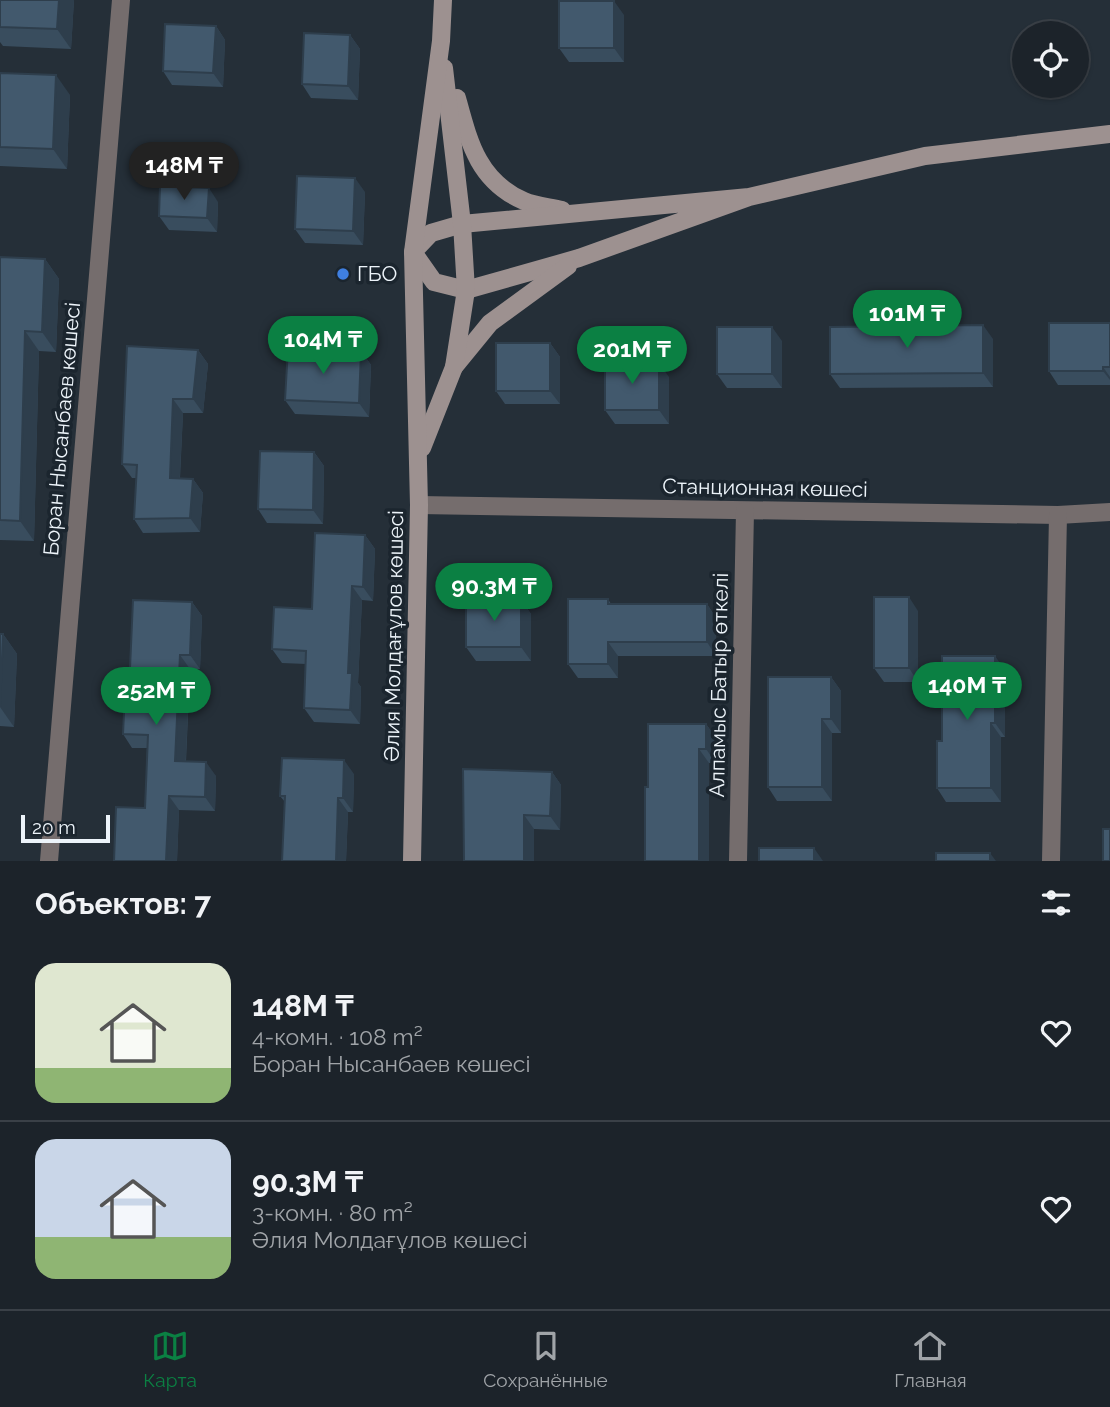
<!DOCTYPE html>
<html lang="ru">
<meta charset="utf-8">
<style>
:root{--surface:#1c232a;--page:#292f36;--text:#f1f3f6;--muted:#a0a4a8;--line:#3a4047;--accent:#0b8043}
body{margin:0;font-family:Raleway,sans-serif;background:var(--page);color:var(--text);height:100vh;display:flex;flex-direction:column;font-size:26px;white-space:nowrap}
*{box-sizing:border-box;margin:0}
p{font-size:23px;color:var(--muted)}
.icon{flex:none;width:38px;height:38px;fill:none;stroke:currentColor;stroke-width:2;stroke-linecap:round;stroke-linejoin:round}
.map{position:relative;height:861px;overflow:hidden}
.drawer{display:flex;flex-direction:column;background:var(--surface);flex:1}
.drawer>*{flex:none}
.controls{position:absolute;left:1012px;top:21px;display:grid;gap:14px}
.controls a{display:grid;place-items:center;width:77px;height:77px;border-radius:50%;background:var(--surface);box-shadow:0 2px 5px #0004,0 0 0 2px var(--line);font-size:35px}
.scale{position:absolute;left:21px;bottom:18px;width:89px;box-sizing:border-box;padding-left:7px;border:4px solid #edf4fa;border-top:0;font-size:19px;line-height:24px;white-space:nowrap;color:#edf4fa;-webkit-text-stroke:5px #1b252e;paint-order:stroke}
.price{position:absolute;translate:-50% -60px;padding:0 16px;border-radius:24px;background:var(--accent);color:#fff;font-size:23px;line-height:46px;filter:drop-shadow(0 2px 4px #0008)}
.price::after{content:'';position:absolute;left:50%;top:42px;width:21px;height:16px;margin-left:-10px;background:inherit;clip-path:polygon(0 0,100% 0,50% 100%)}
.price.selected{background:#222;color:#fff}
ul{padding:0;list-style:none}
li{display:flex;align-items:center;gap:21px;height:175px;padding:0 35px}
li+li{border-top:2px solid var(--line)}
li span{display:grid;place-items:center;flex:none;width:196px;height:140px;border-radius:21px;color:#555}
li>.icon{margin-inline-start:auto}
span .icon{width:84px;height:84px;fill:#fffc;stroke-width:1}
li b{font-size:30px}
h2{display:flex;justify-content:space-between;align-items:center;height:84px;padding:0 35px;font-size:30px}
.tab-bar{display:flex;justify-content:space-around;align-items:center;height:98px;border-top:2px solid var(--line);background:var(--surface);font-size:19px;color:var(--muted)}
.tab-bar a{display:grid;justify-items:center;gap:4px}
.tab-bar .selected{color:var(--accent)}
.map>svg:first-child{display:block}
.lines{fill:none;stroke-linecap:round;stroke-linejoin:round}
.street{stroke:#756d6d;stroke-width:18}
.secondary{stroke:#9d9190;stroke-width:18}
.wall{fill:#394d5e}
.shaded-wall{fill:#2e3e4c}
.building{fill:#42596d;stroke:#2e3e4c;stroke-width:2}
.shop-dot{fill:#3f7fe0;stroke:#1b252e;stroke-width:2.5}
.labels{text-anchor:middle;stroke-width:7;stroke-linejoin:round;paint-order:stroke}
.poi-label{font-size:21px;fill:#edf4fa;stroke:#1b252e;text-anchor:start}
.street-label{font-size:21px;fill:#edf4fa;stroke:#1b252e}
</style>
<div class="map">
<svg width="1110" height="861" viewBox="0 0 1110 861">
<rect width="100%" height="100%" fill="#252f38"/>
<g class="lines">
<g class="street">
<polyline points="419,505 1058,515 1110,512"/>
<polyline points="49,861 121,0"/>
<polyline points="738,861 745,511"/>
<polyline points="1051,861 1058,515"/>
</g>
<g class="secondary">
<path d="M457 98C469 142 478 181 524 201 535 206 550 207 562 210"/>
<polyline points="749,197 462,224 431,233 413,252 434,282 466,290 579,258 749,197 925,156 1110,134"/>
<polyline points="454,367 490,323 568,266"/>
<polyline points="422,448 454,367 466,290 462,224 444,68"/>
<polyline points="412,861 419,505 413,252 441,41 443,0"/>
</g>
</g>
<g class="wall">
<polygon points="0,0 74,0 71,49 3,46 0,42"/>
<polygon points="624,15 624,62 569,62 559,48"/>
<polygon points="216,26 225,40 223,87 172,85 163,71"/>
<polygon points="350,35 360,49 358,100 311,98 302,84"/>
<polygon points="0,73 70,95 67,169 0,166"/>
<polygon points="365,192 363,245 305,243 295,229"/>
<polygon points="218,202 217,232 169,230 159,216"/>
<polygon points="0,257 45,259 59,279 56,352 39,351 34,541 0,540"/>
<polygon points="1110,323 1110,385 1058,385 1049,371"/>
<polygon points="993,339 993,387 840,388 830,374"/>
<polygon points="782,341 782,388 727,388 717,374"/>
<polygon points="550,343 560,357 560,404 505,404 496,391"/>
<polygon points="198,350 208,364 203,413 183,413 180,478 193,479 203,493 200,532 143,533 134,519 136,478 132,478 122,464"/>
<polygon points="361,351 371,365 369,417 295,414 285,400"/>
<polygon points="669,377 669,424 615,424 605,410"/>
<polygon points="314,452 324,466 323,524 267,523 258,509"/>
<polygon points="365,535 375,549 373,601 362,600 358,683 361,687 360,724 314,722 304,708 306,664 282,663 272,649 312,609"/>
<polygon points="608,599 611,604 707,604 716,618 716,656 618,656 618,678 578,678 568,664"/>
<polygon points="521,600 531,614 531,661 476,661 466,647"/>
<polygon points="192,602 202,616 200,669 190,669 186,761 216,776 215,811 179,810 177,861 114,861 145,808 147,748 132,748 123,734 129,691"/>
<polygon points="918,611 918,682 884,682 874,668"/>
<polygon points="0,634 3,634 17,654 14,727 0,726"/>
<polygon points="1005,670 1005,737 1001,737 1001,802 946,802 937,788 942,741"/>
<polygon points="831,677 841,691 841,733 832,733 832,801 777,801 768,787"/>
<polygon points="706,724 716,738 716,763 709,763 709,861 648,787"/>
<polygon points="552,772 561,785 560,830 534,829 534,861 464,861"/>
<polygon points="354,774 353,812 348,812 346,861 282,861 285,802 280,796"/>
</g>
<g class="shaded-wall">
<polygon points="59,0 74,0 71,49 57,29"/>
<polygon points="614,1 624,15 624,62 614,48"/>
<polygon points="216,26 225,40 223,87 213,73"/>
<polygon points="350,35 360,49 358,100 348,86"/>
<polygon points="56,75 70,95 67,169 53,149"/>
<polygon points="355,178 365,192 363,245 353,231"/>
<polygon points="209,188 218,202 217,232 207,218"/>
<polygon points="45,259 59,279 56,352 42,332"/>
<polygon points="983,325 993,339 993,387 983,373"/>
<polygon points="772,327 782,341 782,388 772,374"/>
<polygon points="25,331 39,351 34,541 20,521"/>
<polygon points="550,343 560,357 560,404 550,391"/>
<polygon points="198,350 208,364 203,413 193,399"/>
<polygon points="361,351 371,365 369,417 359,403"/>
<polygon points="659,363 669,377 669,424 659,410"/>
<polygon points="1103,367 1110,377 1110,380 1103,371"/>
<polygon points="173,399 183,413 179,492 170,478"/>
<polygon points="314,452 324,466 323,524 313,510"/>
<polygon points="193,479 203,493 200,532 190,518"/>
<polygon points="365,535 375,549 373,601 363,587"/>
<polygon points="352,586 362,600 358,683 361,687 360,724 350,710 348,673"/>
<polygon points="909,597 918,611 918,682 909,668"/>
<polygon points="521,600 531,614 531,661 521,647"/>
<polygon points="192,602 202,616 200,669 190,655"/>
<polygon points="707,604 716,618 716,656 707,642"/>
<polygon points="3,634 17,654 14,727 0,707"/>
<polygon points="608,642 618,656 618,678 608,664"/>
<polygon points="180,655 190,669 185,775 175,761"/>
<polygon points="995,656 1005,670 1005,737 995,723"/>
<polygon points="831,677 841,691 841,733 831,719"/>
<polygon points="822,719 832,733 832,801 822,787"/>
<polygon points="991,723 1001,737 1001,802 991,788"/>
<polygon points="706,724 716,738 716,763 706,749"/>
<polygon points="699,749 709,763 709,861 699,861"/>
<polygon points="344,760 354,774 353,812 343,798"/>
<polygon points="206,762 216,776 215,811 205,797"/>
<polygon points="552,772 561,785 560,830 550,816"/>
<polygon points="169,796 179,810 177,861 166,861"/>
<polygon points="338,798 348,812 346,861 336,861"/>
<polygon points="524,815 534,829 534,861 524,861"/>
<polygon points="814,848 823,861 814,861"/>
<polygon points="990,853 996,861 990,861"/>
</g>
<g class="building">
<polygon points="0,0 59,0 57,29 0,27"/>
<rect x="559" y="1" width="55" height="47"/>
<polygon points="165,24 216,26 213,73 163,71"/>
<polygon points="304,33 350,35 348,86 302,84"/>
<polygon points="0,73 56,75 53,149 0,147"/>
<polygon points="297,176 355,178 353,231 295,229"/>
<polygon points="160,186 209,188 207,218 159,216"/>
<polygon points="0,257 45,259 42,332 25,331 20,521 0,520"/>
<polygon points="1049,323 1110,323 1110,367 1103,367 1103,371 1049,371"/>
<polygon points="983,325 983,373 830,374 830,327"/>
<rect x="717" y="327" width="55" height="47"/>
<rect x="496" y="343" width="54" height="48"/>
<polygon points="127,346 198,350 193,399 173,399 170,478 193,479 190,518 134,519 137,465 122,464"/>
<polygon points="288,348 361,351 359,403 285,400"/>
<rect x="605" y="363" width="54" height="47"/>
<polygon points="260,451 314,452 313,510 258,509"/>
<polygon points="315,533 365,535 363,587 352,586 348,673 352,673 350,710 304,708 306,651 272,649 274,607 312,609"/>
<rect x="874" y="597" width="35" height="71"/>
<polygon points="568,599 608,599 608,604 707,604 707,642 608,642 608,664 568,664"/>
<polygon points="133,600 192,602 190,655 180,655 175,761 206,762 205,797 169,796 166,861 114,861 116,807 145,808 148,735 123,734 125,691 129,691"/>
<rect x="466" y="600" width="55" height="47"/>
<polygon points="0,634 3,634 0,707"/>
<polygon points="942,656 995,656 995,723 991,723 991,788 937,788 937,741 942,741"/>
<polygon points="768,677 831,677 831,719 822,719 822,787 768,787"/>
<polygon points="648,724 706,724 706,749 699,749 699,861 645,861 645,787 648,787"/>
<polygon points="282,758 344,760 343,798 338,798 336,861 282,861 285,796 280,796"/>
<polygon points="463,769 552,772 550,816 524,815 524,861 464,861"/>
<rect x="1103" y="829" width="7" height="32"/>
<rect x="759" y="848" width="55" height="13"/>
<rect x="936" y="853" width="54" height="8"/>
</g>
<circle class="shop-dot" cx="343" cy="274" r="7"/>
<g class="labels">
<g class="poi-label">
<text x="357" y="281">ГБО</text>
</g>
<g class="street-label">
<text transform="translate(62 429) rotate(-85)" y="7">Боран Нысанбаев көшесі</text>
<text transform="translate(765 488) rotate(1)" y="7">Станционная көшесі</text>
<text transform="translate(394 636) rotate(-89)" y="7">Әлия Молдағұлов көшесі</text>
<text transform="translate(719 685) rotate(-89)" y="7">Алпамыс Батыр өткелі</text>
</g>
</g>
</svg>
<div class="controls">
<a><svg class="icon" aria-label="locate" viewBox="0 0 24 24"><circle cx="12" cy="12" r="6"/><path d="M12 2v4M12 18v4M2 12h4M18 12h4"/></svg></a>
</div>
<div class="scale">20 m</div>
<b class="price selected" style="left:184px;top:202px">148M ₸</b>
<b class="price" style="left:907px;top:350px">101M ₸</b>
<b class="price" style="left:323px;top:376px">104M ₸</b>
<b class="price" style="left:632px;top:386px">201M ₸</b>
<b class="price" style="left:494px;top:623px">90.3M ₸</b>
<b class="price" style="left:967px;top:722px">140M ₸</b>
<b class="price" style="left:156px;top:727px">252M ₸</b>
</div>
<section class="drawer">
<h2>Объектов: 7<svg class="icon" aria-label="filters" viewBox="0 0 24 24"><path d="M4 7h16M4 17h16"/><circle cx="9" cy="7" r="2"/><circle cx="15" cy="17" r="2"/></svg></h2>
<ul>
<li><span style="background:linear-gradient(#dfe7d0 75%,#8fb573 0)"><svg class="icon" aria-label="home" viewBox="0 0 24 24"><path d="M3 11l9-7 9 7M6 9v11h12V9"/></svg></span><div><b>148M ₸</b><p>4-комн. · 108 m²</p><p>Боран Нысанбаев көшесі</p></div><svg class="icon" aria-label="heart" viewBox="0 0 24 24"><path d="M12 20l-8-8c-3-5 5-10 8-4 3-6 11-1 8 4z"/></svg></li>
<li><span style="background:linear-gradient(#c9d6e8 70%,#8fb573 0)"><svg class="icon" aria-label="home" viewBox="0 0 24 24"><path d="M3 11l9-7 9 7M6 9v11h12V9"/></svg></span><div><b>90.3M ₸</b><p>3-комн. · 80 m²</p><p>Әлия Молдағұлов көшесі</p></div><svg class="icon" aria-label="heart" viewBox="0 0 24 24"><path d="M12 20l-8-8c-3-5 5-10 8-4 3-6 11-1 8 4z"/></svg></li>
</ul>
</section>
<nav class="tab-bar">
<a class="selected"><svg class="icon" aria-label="map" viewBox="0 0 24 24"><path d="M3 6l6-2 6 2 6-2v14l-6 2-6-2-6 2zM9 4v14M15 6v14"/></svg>Карта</a>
<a><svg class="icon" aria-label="saved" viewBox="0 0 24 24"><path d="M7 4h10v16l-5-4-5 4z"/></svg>Сохранённые</a>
<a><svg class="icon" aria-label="home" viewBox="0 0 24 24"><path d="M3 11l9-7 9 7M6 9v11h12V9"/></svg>Главная</a>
</nav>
